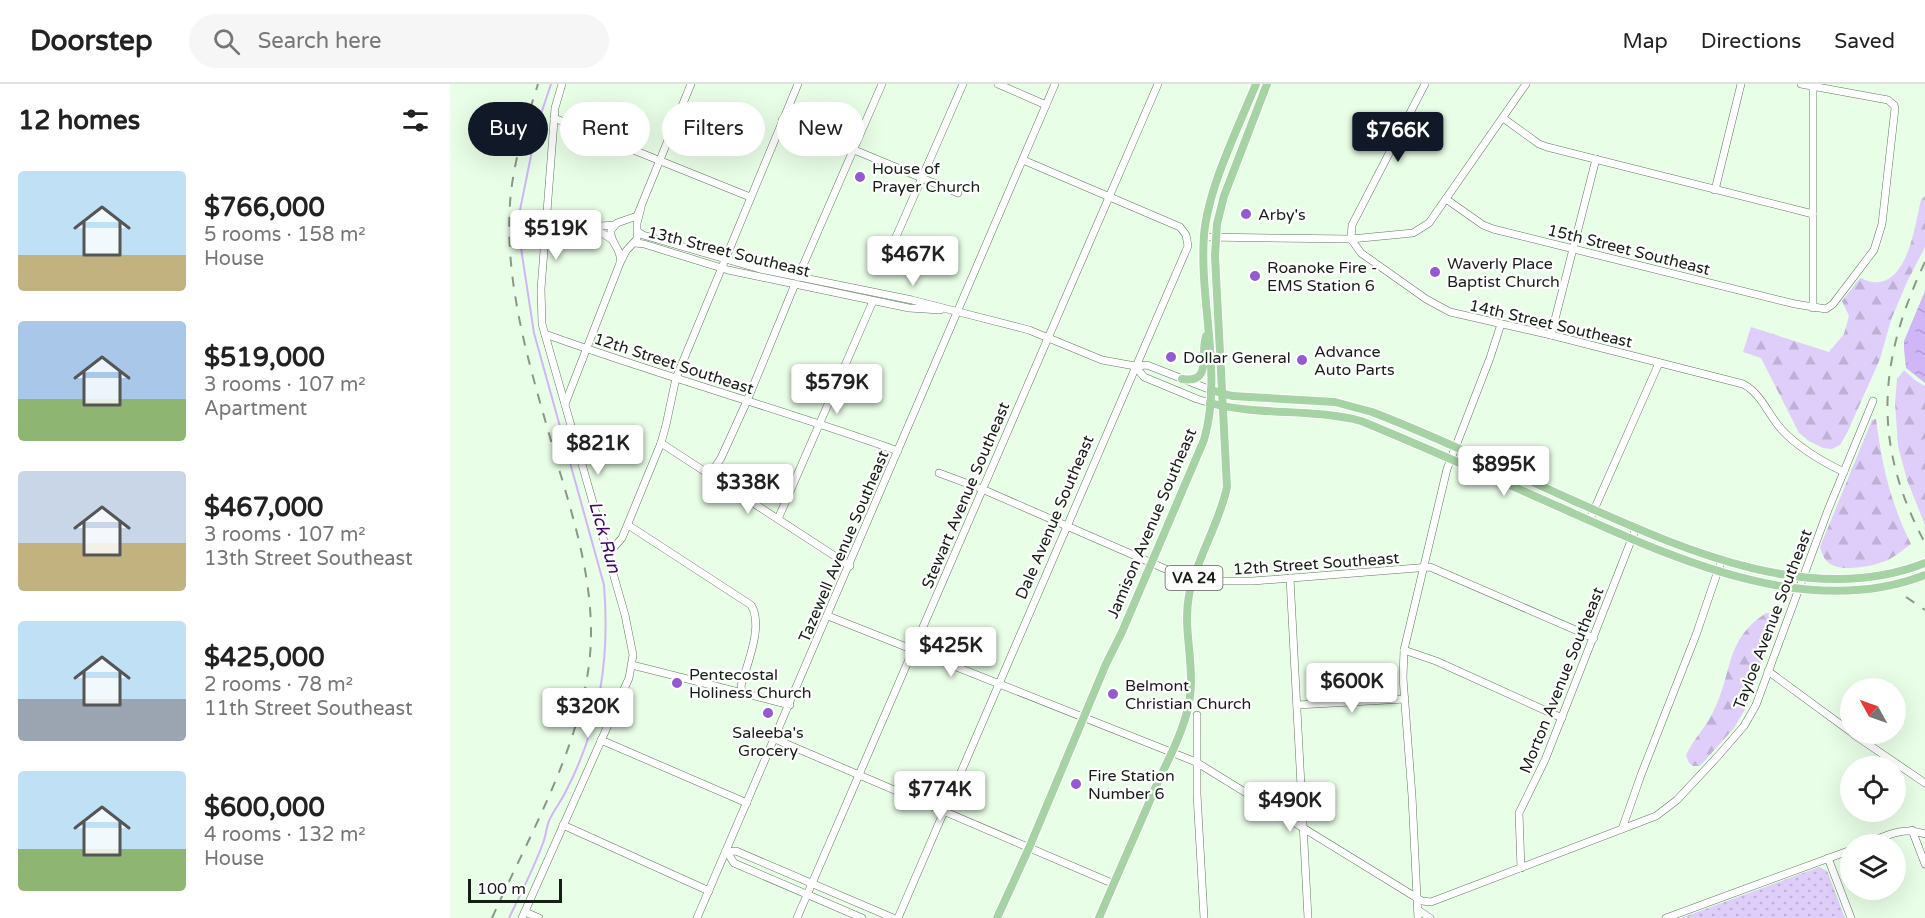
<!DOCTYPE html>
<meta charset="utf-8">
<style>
:root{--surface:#fff;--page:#f6f6f6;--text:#222;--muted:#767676;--line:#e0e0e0;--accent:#111827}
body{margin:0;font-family:"Varela Round",sans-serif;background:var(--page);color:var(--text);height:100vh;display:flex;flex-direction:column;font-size:22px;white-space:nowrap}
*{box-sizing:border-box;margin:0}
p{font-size:20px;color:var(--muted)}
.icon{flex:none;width:33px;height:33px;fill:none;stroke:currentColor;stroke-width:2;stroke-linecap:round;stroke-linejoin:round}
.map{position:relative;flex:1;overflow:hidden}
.sheet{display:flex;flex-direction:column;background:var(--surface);width:450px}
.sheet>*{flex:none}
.banner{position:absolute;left:18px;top:18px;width:570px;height:54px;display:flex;gap:12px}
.needle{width:39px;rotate:310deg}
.controls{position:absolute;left:1390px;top:594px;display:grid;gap:12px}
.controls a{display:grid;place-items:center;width:66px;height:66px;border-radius:50%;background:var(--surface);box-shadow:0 6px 24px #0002;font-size:30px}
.scale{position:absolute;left:18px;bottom:15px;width:94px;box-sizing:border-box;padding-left:6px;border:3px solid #161f15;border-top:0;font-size:16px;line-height:21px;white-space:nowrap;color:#161f15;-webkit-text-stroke:4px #fff;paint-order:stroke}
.price{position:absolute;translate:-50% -51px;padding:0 14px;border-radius:6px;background:#fff;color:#222;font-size:20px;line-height:39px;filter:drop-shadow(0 2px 3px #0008)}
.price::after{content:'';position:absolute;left:50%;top:36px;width:18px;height:14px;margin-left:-9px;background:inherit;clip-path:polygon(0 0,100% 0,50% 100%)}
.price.on{background:var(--accent);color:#fff}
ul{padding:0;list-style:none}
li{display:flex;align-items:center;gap:18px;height:150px;padding:0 18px}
li span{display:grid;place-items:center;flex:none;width:168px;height:120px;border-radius:6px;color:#555}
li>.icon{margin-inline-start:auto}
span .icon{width:72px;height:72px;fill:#fffc;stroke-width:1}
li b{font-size:26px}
h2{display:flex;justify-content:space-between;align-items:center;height:72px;padding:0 18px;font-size:26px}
.chip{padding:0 21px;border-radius:27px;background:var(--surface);box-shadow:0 6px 24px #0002;font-size:21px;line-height:54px}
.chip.on{background:var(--accent);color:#fff}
header{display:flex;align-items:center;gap:36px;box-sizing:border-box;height:84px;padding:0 30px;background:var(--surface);border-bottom:2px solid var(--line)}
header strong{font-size:28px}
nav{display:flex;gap:33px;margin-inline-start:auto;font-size:21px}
.search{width:420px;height:54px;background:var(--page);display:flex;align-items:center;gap:15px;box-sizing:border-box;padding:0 21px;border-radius:33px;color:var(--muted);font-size:22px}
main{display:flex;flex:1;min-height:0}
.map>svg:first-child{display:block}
.green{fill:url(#green-dots)}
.forest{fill:url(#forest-firs)}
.water{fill:url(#water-ripples)}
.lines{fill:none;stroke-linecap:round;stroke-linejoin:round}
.stream{stroke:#d0b5f7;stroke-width:2}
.minor-casing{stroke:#60775e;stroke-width:8}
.major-casing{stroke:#fff;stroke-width:10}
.minor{stroke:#fff;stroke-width:7}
.major{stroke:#a6d3a4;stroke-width:8}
.rail{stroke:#899988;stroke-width:2;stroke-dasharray:10 10;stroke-linecap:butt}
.poi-dot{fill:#935ad2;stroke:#fff;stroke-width:2}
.labels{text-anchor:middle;stroke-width:4.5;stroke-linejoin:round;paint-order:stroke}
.shield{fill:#fff;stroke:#5c625b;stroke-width:1.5}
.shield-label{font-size:15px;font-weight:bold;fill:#161f15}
.poi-label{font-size:16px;fill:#161f15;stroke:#fff;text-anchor:start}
.street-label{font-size:16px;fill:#161f15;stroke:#fff}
.water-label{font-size:18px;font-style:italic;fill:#3e0568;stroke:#fff}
</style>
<header>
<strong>Doorstep</strong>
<div class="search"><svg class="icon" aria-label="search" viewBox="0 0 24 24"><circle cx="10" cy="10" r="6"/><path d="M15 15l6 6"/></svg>Search here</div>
<nav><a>Map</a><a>Directions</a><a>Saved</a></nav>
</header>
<main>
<section class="sheet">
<h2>12 homes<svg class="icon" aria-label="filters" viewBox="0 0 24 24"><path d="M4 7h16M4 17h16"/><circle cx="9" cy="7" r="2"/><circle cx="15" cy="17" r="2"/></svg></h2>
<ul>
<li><span style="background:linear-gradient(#bfe0f5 70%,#c2b280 0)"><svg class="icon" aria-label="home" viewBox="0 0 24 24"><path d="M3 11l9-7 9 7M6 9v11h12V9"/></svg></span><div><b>$766,000</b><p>5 rooms · 158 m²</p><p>House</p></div></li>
<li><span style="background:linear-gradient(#a9c7e8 65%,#8fb573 0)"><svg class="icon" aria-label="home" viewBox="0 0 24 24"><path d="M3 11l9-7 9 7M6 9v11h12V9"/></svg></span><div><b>$519,000</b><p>3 rooms · 107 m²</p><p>Apartment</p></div></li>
<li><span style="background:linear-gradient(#c9d6e8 60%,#c2b280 0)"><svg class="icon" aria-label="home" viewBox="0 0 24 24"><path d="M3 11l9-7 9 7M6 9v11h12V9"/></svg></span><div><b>$467,000</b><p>3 rooms · 107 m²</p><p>13th Street Southeast</p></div></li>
<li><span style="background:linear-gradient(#bfe0f5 65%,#9aa5b1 0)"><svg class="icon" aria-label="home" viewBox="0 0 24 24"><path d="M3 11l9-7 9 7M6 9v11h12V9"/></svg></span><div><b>$425,000</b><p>2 rooms · 78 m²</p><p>11th Street Southeast</p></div></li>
<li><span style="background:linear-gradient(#bfe0f5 65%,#8fb573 0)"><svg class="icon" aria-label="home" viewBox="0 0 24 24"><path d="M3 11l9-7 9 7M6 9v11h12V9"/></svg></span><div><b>$600,000</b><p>4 rooms · 132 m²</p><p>House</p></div></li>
</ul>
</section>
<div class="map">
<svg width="1475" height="834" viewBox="0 0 1475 834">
<defs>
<pattern id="green-dots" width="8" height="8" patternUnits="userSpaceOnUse" patternTransform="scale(1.5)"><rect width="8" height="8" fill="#dfcef9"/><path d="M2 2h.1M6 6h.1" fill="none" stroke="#bfb0d5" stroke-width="1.8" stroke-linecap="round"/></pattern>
<pattern id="forest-firs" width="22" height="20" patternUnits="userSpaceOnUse" patternTransform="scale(1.5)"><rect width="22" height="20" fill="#dfcef9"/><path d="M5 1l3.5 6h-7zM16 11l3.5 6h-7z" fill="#bfb0d5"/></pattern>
<pattern id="water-ripples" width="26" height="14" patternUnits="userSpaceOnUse" patternTransform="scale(1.5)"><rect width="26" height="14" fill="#d0b5f7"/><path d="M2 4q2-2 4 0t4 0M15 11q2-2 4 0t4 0" fill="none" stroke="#b29bd3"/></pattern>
</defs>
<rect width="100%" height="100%" fill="#e9fee7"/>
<polygon class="green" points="1369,783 1377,787 1395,834 1231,834"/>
<g class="forest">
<path d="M1475 112V163L1457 198 1441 236 1430 275 1397 349 1390 361 1382 365 1373 364 1359 357 1349 349 1311 274 1293 268 1301 243 1379 268 1394 250 1399 232 1392 217 1410 194C1414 195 1419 198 1423 198 1458 202 1465 140 1471 116Z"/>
<polygon points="1454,286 1465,296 1475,302 1475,441 1457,396 1448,362 1445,319 1447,295"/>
<path d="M1426 335C1432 382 1440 417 1461 460 1454 465 1446 472 1438 476 1424 482 1392 489 1379 479 1374 475 1372 470 1370 463L1422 336Z"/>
<path d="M1316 529 1328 530 1297 622 1284 644 1250 682H1243L1239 679 1236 671C1243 656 1256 643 1263 628 1283 589 1274 556 1316 529Z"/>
</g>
<polygon class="water" points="1475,207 1475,299 1456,284 1454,265 1454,257"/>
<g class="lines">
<path class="stream" d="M59 834C71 809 84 784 93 759 96 752 96 744 99 737 103 727 110 719 115 709 150 642 160 575 154 501L84 249 71 164 70 126 87 42 101 0"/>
<defs>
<g id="minor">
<polyline points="548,0 596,21"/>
<path d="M975 0 902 141 901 155 911 169 976 215 1000 228 1101 251 1293 300C1312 310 1318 331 1332 346 1348 363 1373 378 1394 388"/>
<polyline points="1363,2 1363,224"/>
<polyline points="104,34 300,113"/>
<polyline points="1053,34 1089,60 1097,63 1363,130"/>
<polyline points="332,36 508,109"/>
<polyline points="1265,106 1291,0"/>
<polyline points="996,115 1033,141 1043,145 1345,220 1376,225 1383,220 1424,166 1432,140 1445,24 1444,21 1438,16 1351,0"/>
<polyline points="97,129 151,142 164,141"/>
<polyline points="97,135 152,149 161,155"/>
<polyline points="188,148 193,151 310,185 462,216 579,246 652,276 685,282 697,281 761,306"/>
<polyline points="754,153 901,155 963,149 979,139 1076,0"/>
<polyline points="185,159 194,160 278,186 459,224 490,226"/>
<polyline points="442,162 513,0"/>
<path d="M170 177C172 164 159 159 161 146L167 139 187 132 241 0"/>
<polyline points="348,193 432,0"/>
<path d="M95 250C211 292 331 325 448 367"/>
<polyline points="1101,251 1146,75"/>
<polyline points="685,282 694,293 747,315 760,319"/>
<polyline points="115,320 170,179 176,167 187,155 187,139 191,124"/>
<polyline points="211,359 400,482"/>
<polyline points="489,389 532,405 743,497 803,497 980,483 1144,554"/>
<polyline points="260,391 271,374 297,317 345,200"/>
<polyline points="328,435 423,217"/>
<polyline points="1139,437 1209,279"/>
<path d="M178 441 301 521C314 541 297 580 291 602L292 608"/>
<polyline points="157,471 172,454 211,359 216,341 226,294 348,0"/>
<polyline points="840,494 858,834"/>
<polyline points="378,532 746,678 967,814 972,817 981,818 1206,732 1227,716 1268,672 1294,642 1306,621 1378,426 1423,317"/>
<polyline points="954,566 986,577 1112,634"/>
<polyline points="182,581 340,621"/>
<polyline points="1318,587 1401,648"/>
<polyline points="847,621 955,615"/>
<polyline points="747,631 747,710 754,834"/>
<polyline points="1403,650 1475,699"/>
<polyline points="325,655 664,800"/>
<polyline points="151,656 297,719"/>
<polyline points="113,741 259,807"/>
<polyline points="1172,745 1191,691 1246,551 1272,475"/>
<polyline points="1462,746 1475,780"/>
<path d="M1415 760C1436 752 1452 742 1475 750"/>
<polyline points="1378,774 1401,834"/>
<polyline points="1071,784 1069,729 1095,676 1186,444"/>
<polyline points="968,826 980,834"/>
<polyline points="75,828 89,834"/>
<polyline points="72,834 179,594 183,571 175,531 92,240 91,205 105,24 112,0"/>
<polyline points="247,834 605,0"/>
<polyline points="347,834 708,0"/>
<polyline points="412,834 284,779 277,768 286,767 443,834"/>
<polyline points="448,834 738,162 736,151 730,143 573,76"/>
<polyline points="968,834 962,712 953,594 954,566 997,385 1040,274 1051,240"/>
<polyline points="1216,834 1401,766"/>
</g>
<g id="major">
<path d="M732 295C763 300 750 269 756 252"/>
<path d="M761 306 782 312 885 318 922 328C990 354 1056 386 1122 416 1228 463 1360 525 1475 479"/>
<path d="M760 319C809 332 862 324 911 337 980 365 1048 396 1116 426 1224 474 1357 537 1475 491"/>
<path d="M547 834 579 764 656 580 672 548 754 356C773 290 749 218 754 151 758 104 788 44 806 0"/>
<path d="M649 834C668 789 688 745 707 700 718 676 732 650 738 624 747 584 732 549 739 511 747 473 769 441 777 403L765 172 767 140 774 112 817 0"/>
</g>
</defs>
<use href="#minor" class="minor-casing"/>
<use href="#major" class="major-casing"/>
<use href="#minor" class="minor"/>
<use href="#major" class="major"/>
<g class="rail">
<path d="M1475 178C1428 277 1422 360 1475 459"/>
<polyline points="1456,513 1475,526"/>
<path d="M42 834C81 747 141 646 141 549 141 492 125 439 109 385 85 298 54 210 60 119 63 78 76 38 88 0"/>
</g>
</g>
<g class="poi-dot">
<circle cx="410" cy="93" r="6"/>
<circle cx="796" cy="130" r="6"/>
<circle cx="985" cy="188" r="6"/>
<circle cx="805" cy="192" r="6"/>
<circle cx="721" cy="273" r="6"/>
<circle cx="852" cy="276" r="6"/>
<circle cx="227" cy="599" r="6"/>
<circle cx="663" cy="610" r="6"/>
<circle cx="318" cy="629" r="6"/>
<circle cx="626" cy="700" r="6"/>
</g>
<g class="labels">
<rect class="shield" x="715.5" y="482" width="57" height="24" rx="4.5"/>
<g class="shield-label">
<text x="744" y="499">VA 24</text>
</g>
<g class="poi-label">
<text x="422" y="90">House of<tspan x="422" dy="18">Prayer Church</tspan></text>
<text x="808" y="136">Arby's</text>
<text x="997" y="185">Waverly Place<tspan x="997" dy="18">Baptist Church</tspan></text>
<text x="817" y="189">Roanoke Fire -<tspan x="817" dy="18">EMS Station 6</tspan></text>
<text x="864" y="273">Advance<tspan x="864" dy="18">Auto Parts</tspan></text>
<text x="733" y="279">Dollar General</text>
<text x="239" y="596">Pentecostal<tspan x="239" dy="18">Holiness Church</tspan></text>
<text x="675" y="607">Belmont<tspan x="675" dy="18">Christian Church</tspan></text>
<text x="318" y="654" text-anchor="middle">Saleeba's<tspan x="318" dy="18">Grocery</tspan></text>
<text x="638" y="697">Fire Station<tspan x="638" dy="18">Number 6</tspan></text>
</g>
<g class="street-label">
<text transform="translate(1179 165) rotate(14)" y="6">15th Street Southeast</text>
<text transform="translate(279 167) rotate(14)" y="6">13th Street Southeast</text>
<text transform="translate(1101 239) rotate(13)" y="6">14th Street Southeast</text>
<text transform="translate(224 279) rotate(18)" y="6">12th Street Southeast</text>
<text transform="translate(515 411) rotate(-67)" y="6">Stewart Avenue Southeast</text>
<text transform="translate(604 433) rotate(-67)" y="6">Dale Avenue Southeast</text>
<text transform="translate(701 439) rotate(-67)" y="6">Jamison Avenue Southeast</text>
<text transform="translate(393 462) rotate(-67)" y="6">Tazewell Avenue Southeast</text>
<text transform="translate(866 479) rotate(-4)" y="6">12th Street Southeast</text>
<text transform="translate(1322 535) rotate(-69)" y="6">Tayloe Avenue Southeast</text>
<text transform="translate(1111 596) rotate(-68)" y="6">Morton Avenue Southeast</text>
</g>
<g class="water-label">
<text transform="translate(155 453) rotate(74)" y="6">Lick Run</text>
</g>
</g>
</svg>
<div class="controls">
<a><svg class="needle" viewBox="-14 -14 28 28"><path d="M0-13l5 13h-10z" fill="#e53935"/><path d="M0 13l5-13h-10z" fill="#767676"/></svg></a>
<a><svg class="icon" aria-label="locate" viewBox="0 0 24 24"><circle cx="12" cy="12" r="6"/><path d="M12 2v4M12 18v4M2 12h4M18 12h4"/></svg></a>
<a><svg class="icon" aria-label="layers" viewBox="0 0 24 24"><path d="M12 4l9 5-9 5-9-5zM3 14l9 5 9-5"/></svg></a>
</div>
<div class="scale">100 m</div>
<b class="price on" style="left:948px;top:79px">$766K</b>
<b class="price" style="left:106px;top:177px">$519K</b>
<b class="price" style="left:463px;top:203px">$467K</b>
<b class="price" style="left:387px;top:331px">$579K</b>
<b class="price" style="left:148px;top:392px">$821K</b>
<b class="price" style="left:1054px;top:413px">$895K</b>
<b class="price" style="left:298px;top:431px">$338K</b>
<b class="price" style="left:501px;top:594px">$425K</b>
<b class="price" style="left:902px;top:630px">$600K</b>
<b class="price" style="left:138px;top:655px">$320K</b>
<b class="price" style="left:490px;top:738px">$774K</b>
<b class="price" style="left:840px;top:749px">$490K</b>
<div class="banner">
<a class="chip on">Buy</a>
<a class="chip">Rent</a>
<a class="chip">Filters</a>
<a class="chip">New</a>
</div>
</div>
</main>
